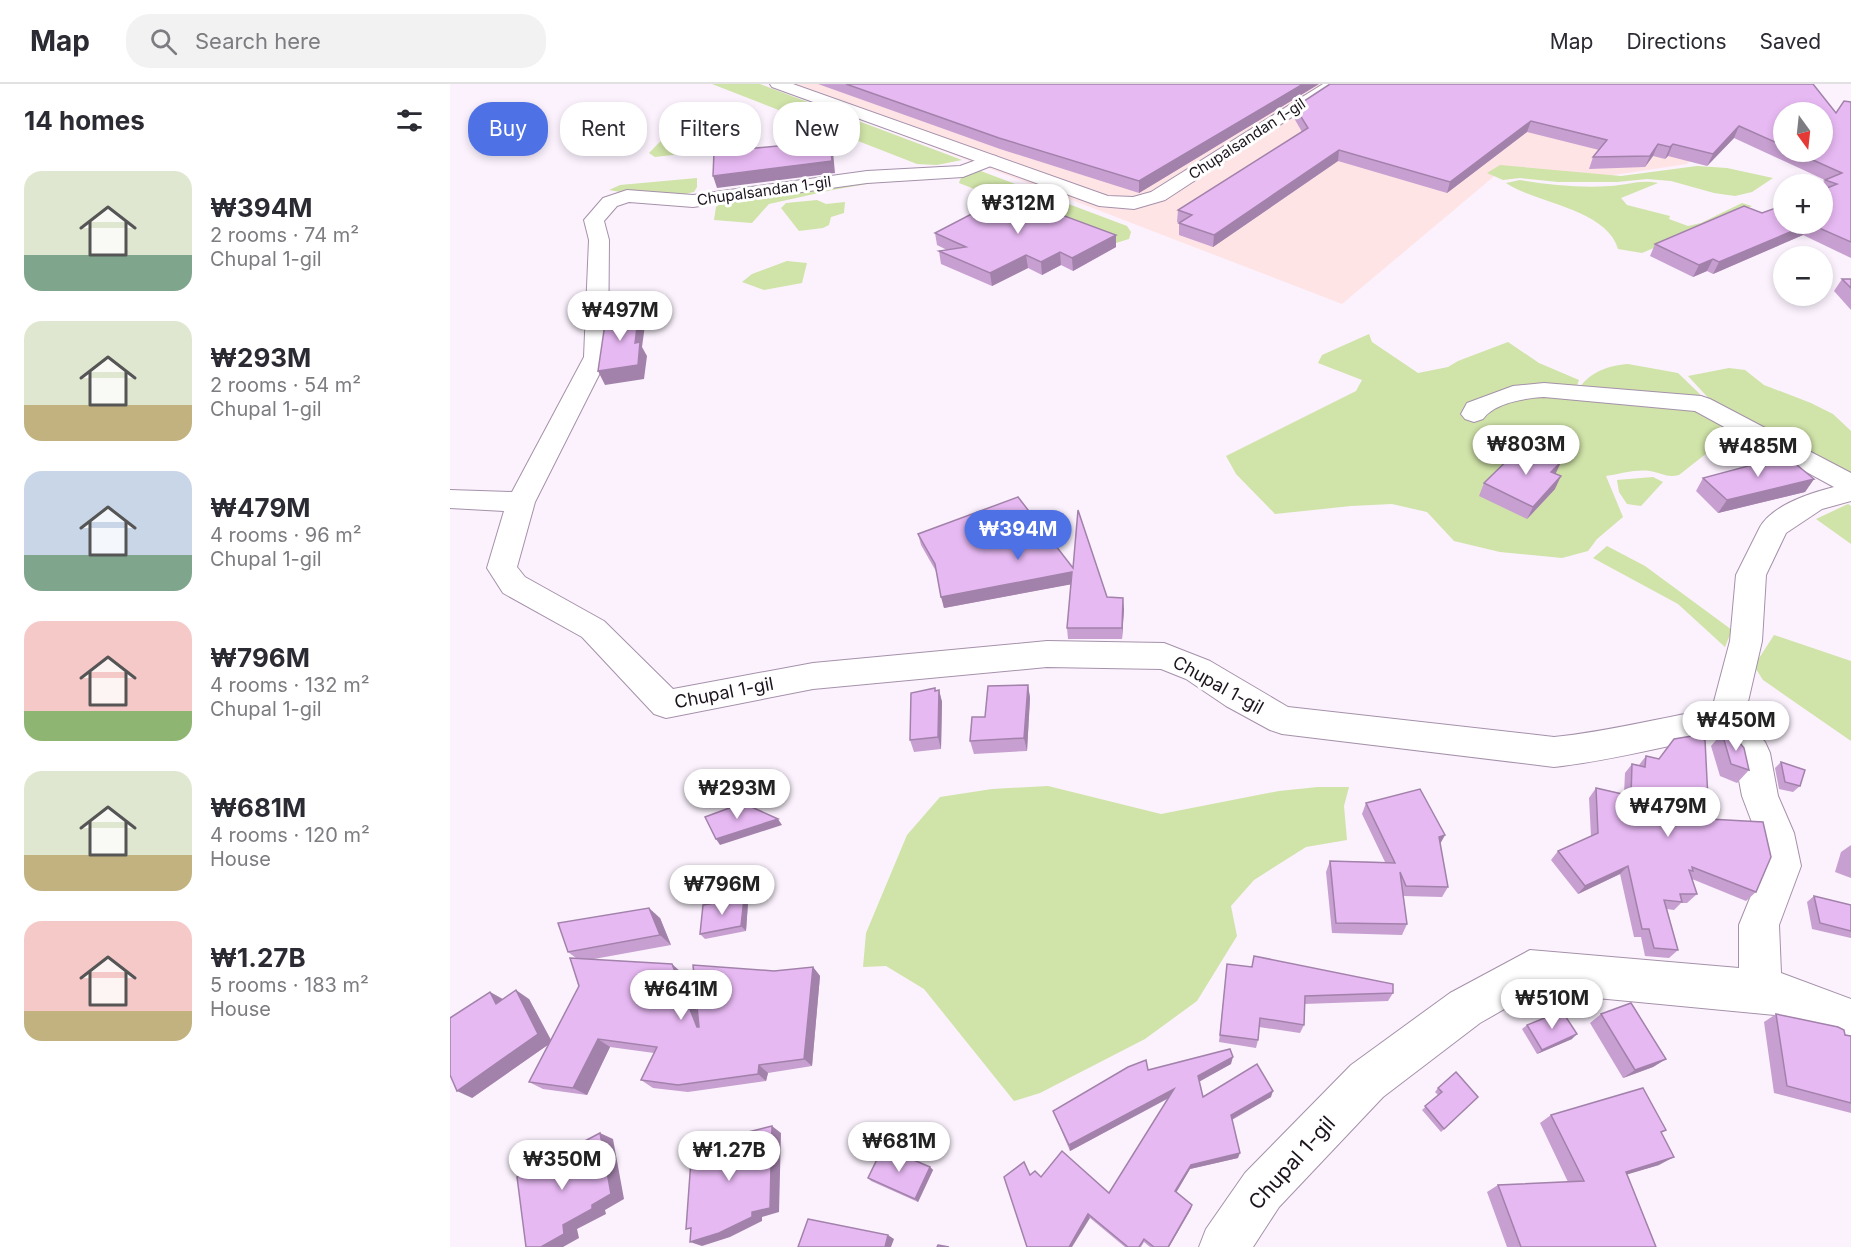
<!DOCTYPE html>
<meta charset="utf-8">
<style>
:root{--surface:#fff;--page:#f2f2f3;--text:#2b2b33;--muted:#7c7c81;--line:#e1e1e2;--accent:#4e71e5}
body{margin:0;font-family:Inter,sans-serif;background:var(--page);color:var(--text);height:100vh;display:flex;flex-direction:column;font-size:22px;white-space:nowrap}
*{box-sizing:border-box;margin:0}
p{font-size:20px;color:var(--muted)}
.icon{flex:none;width:33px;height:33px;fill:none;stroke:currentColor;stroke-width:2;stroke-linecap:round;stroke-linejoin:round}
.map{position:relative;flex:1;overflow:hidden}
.panel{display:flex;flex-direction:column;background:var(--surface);width:450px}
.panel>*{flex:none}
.top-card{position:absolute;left:18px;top:18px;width:570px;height:54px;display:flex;gap:12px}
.needle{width:39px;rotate:165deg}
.buttons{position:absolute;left:1323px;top:18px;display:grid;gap:12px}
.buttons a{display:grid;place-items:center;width:60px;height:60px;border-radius:50%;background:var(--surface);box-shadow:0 3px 9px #0003;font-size:30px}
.price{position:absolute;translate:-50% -51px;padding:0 14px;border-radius:21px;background:#fff;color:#222;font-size:20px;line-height:39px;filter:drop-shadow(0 2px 3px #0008)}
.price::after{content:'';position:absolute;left:50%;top:36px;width:18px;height:14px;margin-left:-9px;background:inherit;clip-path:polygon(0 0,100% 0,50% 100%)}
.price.active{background:var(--accent);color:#fff}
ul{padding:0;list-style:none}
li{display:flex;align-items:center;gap:18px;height:150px;padding:0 24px}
li span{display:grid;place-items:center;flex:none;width:168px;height:120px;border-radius:18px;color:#555}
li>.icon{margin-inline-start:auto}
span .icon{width:72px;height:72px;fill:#fffc;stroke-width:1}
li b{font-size:26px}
h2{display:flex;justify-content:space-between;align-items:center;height:72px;padding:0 24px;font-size:26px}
.chip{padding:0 21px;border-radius:24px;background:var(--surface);box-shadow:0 3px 9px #0003;font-size:21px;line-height:54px}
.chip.active{background:var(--accent);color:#fff}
header{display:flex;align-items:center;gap:36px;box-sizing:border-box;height:84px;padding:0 30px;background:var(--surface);border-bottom:2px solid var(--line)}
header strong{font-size:28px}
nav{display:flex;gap:33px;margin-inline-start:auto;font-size:21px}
.search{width:420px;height:54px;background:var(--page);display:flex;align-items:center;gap:15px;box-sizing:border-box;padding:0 21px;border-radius:24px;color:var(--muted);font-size:22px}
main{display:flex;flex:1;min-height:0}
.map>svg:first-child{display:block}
.industrial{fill:#ffe4e6}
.green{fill:#d0e3a8}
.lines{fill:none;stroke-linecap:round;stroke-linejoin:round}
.street-casing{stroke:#a591aa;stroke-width:2}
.secondary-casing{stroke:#a591aa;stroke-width:2}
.street{fill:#fff;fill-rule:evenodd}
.secondary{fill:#fff;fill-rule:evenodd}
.wall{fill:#c79fd1;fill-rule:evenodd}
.shaded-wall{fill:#a282aa}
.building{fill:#e7b9f3;stroke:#a282aa;stroke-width:1.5}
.labels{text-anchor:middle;stroke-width:6;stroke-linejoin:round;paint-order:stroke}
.far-street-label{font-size:15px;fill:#1c141d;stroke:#fff}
.street-label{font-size:18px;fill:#1c141d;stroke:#fff}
.near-street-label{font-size:21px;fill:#1c141d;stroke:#fff}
</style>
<header>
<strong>Map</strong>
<div class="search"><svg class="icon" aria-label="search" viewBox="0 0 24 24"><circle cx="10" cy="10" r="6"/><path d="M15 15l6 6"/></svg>Search here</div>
<nav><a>Map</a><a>Directions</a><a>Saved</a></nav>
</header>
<main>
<section class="panel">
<h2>14 homes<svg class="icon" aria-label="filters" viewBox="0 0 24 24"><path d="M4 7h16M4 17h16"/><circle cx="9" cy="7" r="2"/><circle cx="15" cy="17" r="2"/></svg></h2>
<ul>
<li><span style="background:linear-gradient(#dfe7d0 70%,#7fa58c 0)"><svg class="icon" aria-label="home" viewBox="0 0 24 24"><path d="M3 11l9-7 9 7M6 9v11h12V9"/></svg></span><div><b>₩394M</b><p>2 rooms · 74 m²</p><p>Chupal 1-gil</p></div></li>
<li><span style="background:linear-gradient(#dfe7d0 70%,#c2b280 0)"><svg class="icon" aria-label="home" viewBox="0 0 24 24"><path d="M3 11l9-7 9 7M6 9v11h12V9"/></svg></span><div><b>₩293M</b><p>2 rooms · 54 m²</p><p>Chupal 1-gil</p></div></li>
<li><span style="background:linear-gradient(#c9d6e8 70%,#7fa58c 0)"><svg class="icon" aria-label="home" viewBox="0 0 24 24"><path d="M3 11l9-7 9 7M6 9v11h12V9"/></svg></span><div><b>₩479M</b><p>4 rooms · 96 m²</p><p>Chupal 1-gil</p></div></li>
<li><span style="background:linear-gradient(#f6c9c9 75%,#8fb573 0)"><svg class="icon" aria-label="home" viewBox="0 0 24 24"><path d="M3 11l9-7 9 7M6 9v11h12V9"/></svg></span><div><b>₩796M</b><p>4 rooms · 132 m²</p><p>Chupal 1-gil</p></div></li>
<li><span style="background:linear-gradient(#dfe7d0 70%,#c2b280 0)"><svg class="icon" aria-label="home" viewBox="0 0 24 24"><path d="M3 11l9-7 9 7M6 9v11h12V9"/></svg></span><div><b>₩681M</b><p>4 rooms · 120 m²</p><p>House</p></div></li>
<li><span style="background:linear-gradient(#f6c9c9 75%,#c2b280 0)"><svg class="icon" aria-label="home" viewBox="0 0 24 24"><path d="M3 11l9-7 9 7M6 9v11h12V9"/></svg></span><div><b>₩1.27B</b><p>5 rooms · 183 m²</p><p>House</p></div></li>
</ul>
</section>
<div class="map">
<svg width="1401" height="1163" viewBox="0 0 1401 1163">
<rect width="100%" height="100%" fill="#fbf2fd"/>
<polygon class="industrial" points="320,0 1337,0 1283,27 1237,80 1158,92 1054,84 892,220"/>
<g class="green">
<polygon points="262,0 310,0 512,76 487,81 467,80"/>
<path d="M245 38H255L287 61 275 65 205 73 199 69C213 55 224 41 245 38Z"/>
<polygon points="1050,81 1171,92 1247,82 1277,84 1323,94 1302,108 1285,112 1264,109 1221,97 1197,95 1167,98 1108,98 1070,94 1053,96 1037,89"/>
<path d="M528 86 677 142 681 148 679 155 666 159 657 157 509 99C511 90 519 89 528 86Z"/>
<polygon points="247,94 247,103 244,108 235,110 170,108 159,106 170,101"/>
<path d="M1070 96C1100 101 1130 104 1160 102 1176 101 1192 95 1208 99L1171 114 1177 121 1220 132 1219 135 1238 142 1251 139 1292 119 1302 122 1192 169 1168 165C1157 125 1085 119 1056 99Z"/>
<polygon points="429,98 382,106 319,120 302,139 264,136 266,123 274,117 393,99"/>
<polygon points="367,116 376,120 395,118 394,129 381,133 379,141 373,144 349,147 331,124 336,119"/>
<polygon points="337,177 357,179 352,199 314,206 292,198 302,190"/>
<path d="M919 250 922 258 968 289 998 283 1008 277 1058 258 1089 279 1129 296 1126 305 1246 326 1285 347 1229 391C1217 394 1212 389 1200 387 1186 385 1170 390 1156 392L1173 433 1147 455 1138 467 1112 474 1050 468 1004 457 977 428 942 420 901 422 825 430 786 390 776 372 906 307 912 296 868 279 872 271Z"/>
<path d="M1178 280 1228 289 1255 315 1130 303C1140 288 1160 281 1178 280Z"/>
<polygon points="1279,284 1295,286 1314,301 1361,319 1383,330 1401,347 1401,392 1263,319 1238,292"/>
<polygon points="1203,393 1213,398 1191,422 1177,420 1169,408 1167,396"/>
<polygon points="1398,420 1401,422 1401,460 1366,435"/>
<polygon points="1157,462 1195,482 1282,546 1275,563 1228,520 1143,474"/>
<polygon points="1324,551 1401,577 1401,657 1313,596 1304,582"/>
<polygon points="598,702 711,730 829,707 868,703 899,703 894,722 897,756 856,763 804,796 781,822 787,852 747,917 695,955 590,1009 564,1017 474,905 436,882 413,883 416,849 457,751 490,713 542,705"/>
</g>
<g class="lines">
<defs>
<path id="street" d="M540 71 546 72 549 76 546 80 513 93 417 99 243 123 179 118 167 122 154 137 159 156 158 273 85 418 67 483 75 493 154 537 223 605 363 579 597 557 714 559 760 577 838 623 1104 653C1157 648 1209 634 1262 625L1280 557 1286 491 1310 443C1323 421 1360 409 1384 403L1245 327 1094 313C1075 314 1044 319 1033 335L1024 338 1015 335 1011 330 1017 319 1063 302 1094 299 1251 312 1260 315 1401 389V417L1372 425 1336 449 1316 491 1312 557 1294 635 1315 658 1320 669 1328 712 1344 749 1351 782 1329 841 1331 889 1401 915V959L1336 932 1084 908 1030 939 933 1013 829 1123 803 1163H749L756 1145 795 1089 901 981 1000 909 1080 866 1289 884V841L1313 782 1306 749 1292 712 1285 675 1267 653C1213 662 1159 677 1104 683L832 650 820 646 776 622 736 595 711 585 597 583 363 605 216 634 204 630 132 553 53 509 37 484 54 427 0 424V406L62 408 134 273 139 156 134 136 153 114 177 106 243 111 417 87 510 82Z"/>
<polygon id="secondary" points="320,0 343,0 658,112 683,113 701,108 873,0 892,0 715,116 684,125 649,122 322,3"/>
</defs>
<use href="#street" class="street-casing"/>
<use href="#secondary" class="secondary-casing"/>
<use href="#street" class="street"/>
<use href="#secondary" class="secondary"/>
</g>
<g class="wall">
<polygon points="368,0 869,0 689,109 550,65"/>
<path d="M1401 18V174L1353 151 1263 190 1257 187 1243 193 1200 172 1205 160 1312 129 1372 140V100L1375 96 1284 54 1257 82 1218 72 1215 75 1203 72 1195 83 1139 85 1143 73 1149 66 1077 48 997 109 888 77 763 163 729 151V139L727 138 728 126 852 48 844 34 845 23 1386 29ZM1334 28 1372 68H1334Z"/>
<polygon points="485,149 666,163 623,187 611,181 592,191 578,184 542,202 491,180 489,167 497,166 487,161"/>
<polygon points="1392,195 1401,195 1401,226 1384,207"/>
<polygon points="1111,378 1105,390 1105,405 1077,435 1029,412 1034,399"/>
<polygon points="1253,394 1364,395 1355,408 1268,429 1246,407"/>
<polygon points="468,450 623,484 657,513 674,525 672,555 618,555 617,544 621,500 494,524 487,489 471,461"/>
<polygon points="578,601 580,614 577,667 524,670 520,657 535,633"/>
<polygon points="489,606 492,618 491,665 464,668 460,656 486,607"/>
<polygon points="1272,649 1299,686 1287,699 1270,692 1261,662"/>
<polygon points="1196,672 1259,735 1306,808 1296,817 1242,795 1247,810 1237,819 1231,819 1224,826 1217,825 1228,866 1219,874 1195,872 1191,853 1184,853 1170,790 1128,810 1101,776 1108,767 1141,752 1139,714 1146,704 1174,710 1175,689 1182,680 1189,681"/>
<polygon points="1331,678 1350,702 1343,708 1329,705 1325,684"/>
<polygon points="916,719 995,751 990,759 998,803 992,813 953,812 957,840 952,851 882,849 876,788 880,777 935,778 912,730"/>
<polygon points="1401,761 1401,794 1385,788 1391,768"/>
<polygon points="1364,812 1401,821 1401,854 1362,845 1357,818"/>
<polygon points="298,819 296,847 255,855 250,850"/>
<polygon points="210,834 221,861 144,875 232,889 247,928 324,887 363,883 370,892 362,982 318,989 316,997 238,1008 203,1004 191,996 204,969 160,963 137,1011 93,1005 79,998 99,960 22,1014 40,908 53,915 79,915 101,956 129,902 126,874 118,868"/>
<polygon points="804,872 943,909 938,917 854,920 854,941 850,949 809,943 808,956 806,964 769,958 777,880 802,883"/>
<polygon points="1151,930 1216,975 1203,983 1173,994 1140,939"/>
<polygon points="1326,930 1401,952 1401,1029 1324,1009 1314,938"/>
<polygon points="1077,941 1122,955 1087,970 1072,945"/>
<polygon points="781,980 749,997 753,1013 821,1013 782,1036 788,1074 740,1085 726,1109 741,1125 719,1163 700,1163 694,1158 691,1163 675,1163 640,1134 580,1091 659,1109 719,1014 620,1067 603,1027 698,986"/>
<polygon points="988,1004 1028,1013 991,1048 972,1026 988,1011 985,1008"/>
<polygon points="1101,1031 1211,1049 1209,1081 1177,1090 1206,1163 1057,1163 1037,1108 1048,1101 1118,1098 1090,1039"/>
<polygon points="480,1083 483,1086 468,1118 421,1097 418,1094"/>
</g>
<g class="shaded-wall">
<polygon points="853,0 869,0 689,109 689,97"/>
<polygon points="1081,37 1077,48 997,109 1000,98"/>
<polygon points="1289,42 1284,54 1257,82 1263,70"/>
<polygon points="380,57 383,68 385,89 267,104 263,92"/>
<polygon points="1208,60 1203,72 1195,83 1200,72"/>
<polygon points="1223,60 1218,72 1215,75 1220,63"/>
<polygon points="889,66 888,77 763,163 764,151"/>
<polygon points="1359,140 1353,151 1263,190 1269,178"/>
<polygon points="666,151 666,163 623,187 622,174"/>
<polygon points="610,168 611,181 592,191 591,178"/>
<polygon points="576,171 578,184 542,202 540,189"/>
<polygon points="1263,175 1257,187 1243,193 1249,181"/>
<polygon points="189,228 195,241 192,263 197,272 194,295 155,301 148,287 185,259"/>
<polygon points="1111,378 1105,391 1101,388"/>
<polygon points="1111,392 1105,405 1077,435 1083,423"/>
<polygon points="1364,395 1355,408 1268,429 1277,416"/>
<polygon points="622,488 623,500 494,524 491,513"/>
<polygon points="673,514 674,525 672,555 672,544"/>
<polygon points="578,601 580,614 577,667 574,654"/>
<polygon points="485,604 488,616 489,606 492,618 491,665 488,653"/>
<polygon points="328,735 332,741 270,761 266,755"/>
<polygon points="995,751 989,762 989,753"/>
<polygon points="1178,782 1170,790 1128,810 1135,802"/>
<polygon points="294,814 298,819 296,847 291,842"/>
<polygon points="199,824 210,834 221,861 210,851"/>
<polygon points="222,880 232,889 257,952 247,943"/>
<polygon points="363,883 370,892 362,982 354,975"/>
<polygon points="66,906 79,915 102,958 22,1014 7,1007"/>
<polygon points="40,908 54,916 46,920"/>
<polygon points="1127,950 1122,955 1087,970 1092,966"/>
<polygon points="148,955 160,963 137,1011 123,1004"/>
<polygon points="783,973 781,980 747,999 748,992"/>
<polygon points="1216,975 1203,983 1173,994 1185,986"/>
<polygon points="309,981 318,989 316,997 308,990"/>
<polygon points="724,1005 724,1011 620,1067 619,1061"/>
<polygon points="823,1007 821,1013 779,1037 781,1031"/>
<polygon points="322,1042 331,1049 329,1128 312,1133 312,1137 280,1153 252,1162 240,1158 302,1128"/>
<polygon points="150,1049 163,1055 174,1115 155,1126 156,1130 127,1145 129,1154 113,1163 91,1163 113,1141 142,1121"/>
<polygon points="790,1069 788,1074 740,1085 724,1112 725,1107 741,1081"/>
<polygon points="1224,1073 1209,1081 1162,1095 1176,1088"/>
<polygon points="480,1083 483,1086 468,1118 465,1115"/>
<polygon points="742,1121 741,1125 719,1163 718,1163"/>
<polygon points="638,1130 640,1134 622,1163 619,1163"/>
<polygon points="438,1151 444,1155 441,1163 435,1163"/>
</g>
<g class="building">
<polygon points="396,0 853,0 689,97 549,54"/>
<polygon points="880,0 1363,0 1386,29 1394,17 1401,18 1401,158 1360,140 1372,140 1372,106 1387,100 1375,96 1392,89 1345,68 1372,68 1372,28 1334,28 1334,62 1289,42 1263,70 1223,60 1220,63 1208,60 1200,72 1143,73 1157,56 1081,37 1000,98 889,66 764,151 729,139 742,131 728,126 858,44 845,23"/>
<polygon points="380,57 382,77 263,92 264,68"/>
<polygon points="558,111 666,151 622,174 610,168 591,178 576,171 540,189 489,167 516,163 485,149"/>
<polygon points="1334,121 1334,140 1359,140 1269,178 1263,175 1249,181 1205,160 1294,122 1312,129"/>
<polygon points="1392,195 1401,195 1401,204"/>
<polygon points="189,228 185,259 190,258 188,281 148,287 156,233"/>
<polygon points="1073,361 1111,378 1101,388 1111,392 1083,423 1034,399"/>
<polygon points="1336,372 1364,395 1277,416 1253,394"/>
<polygon points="568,413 623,484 628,426 657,513 673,514 672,544 617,544 622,488 491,513 485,480 468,450"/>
<polygon points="578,601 574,654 520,657 522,633 535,633 538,602"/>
<polygon points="485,604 485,607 489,606 488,653 460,656 461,609"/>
<polygon points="1272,649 1286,654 1294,664 1299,686 1281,680"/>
<polygon points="1242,652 1255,656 1259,735 1313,738 1321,773 1306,808 1242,783 1243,787 1239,786 1247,810 1230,810 1232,818 1214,816 1228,866 1204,864 1199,845 1192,845 1178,782 1135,802 1108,767 1148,749 1146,704 1181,712 1182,680 1195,683 1196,672 1209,675 1224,655"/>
<polygon points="1331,678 1355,686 1350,702 1335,698"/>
<polygon points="970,705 995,751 989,753 998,803 956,802 950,788 957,840 886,839 880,777 945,779 916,719"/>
<polygon points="295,720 328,735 266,755 255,733 282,723"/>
<polygon points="1364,812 1401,821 1401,847 1370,839"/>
<polygon points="294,814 291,842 250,850 253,821"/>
<polygon points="199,824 210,851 118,868 108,839"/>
<polygon points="804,872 943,900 943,909 855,912 854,941 810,934 808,956 770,951 777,880 802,883"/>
<polygon points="120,874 222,880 247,943 249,943 243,881 324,887 363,883 354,975 309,981 308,990 228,1001 191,996 207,963 148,955 123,1004 79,998 129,902"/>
<polygon points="66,906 88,950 7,1007 0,991 0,934 40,908 46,920"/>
<polygon points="1181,919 1216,975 1185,986 1151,930"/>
<polygon points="1112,927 1127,950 1092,966 1077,941"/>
<polygon points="1326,930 1388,943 1394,946 1395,951 1401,952 1401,1019 1337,1002"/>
<polygon points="780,965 783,973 748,992 753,1013 807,980 823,1007 781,1031 790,1069 741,1081 725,1107 742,1121 718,1163 704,1163 694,1155 689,1163 678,1163 638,1130 619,1163 577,1163 554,1093 574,1078 580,1091 585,1087 591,1093 612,1067 659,1109 724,1005 619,1061 603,1027 678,983 696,976 698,986"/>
<polygon points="1006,988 1028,1013 994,1045 975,1022 992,1008 988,1004"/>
<polygon points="1193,1004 1216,1046 1211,1048 1224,1073 1176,1088 1206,1163 1071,1163 1048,1101 1134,1097 1101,1031"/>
<polygon points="322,1042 320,1124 302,1128 302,1133 269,1149 240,1158 241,1144 236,1145 242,1062"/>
<polygon points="150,1049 161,1110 142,1121 142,1125 113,1141 114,1150 91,1163 76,1163 67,1093"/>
<polygon points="433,1063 480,1083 465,1115 418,1094"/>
<polygon points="358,1135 438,1151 435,1163 348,1163"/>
<polygon points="488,1161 499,1163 487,1163"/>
</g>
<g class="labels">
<g class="far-street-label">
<text transform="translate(797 55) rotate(-33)" y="5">Chupalsandan 1-gil</text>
<text transform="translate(314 107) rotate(-8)" y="5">Chupalsandan 1-gil</text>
</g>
<g class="street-label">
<text transform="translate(768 601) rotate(29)" y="6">Chupal 1-gil</text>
<text transform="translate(274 609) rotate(-11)" y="6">Chupal 1-gil</text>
</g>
<g class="near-street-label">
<text transform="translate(842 1079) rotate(-48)" y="7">Chupal 1-gil</text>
</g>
</g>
</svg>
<div class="buttons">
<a><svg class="needle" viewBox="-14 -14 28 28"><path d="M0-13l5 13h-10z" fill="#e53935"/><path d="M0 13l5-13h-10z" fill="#7c7c81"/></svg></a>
<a>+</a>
<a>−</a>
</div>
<b class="price" style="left:568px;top:151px">₩312M</b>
<b class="price" style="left:170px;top:258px">₩497M</b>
<b class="price" style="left:1076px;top:392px">₩803M</b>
<b class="price" style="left:1308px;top:394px">₩485M</b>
<b class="price active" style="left:568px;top:477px">₩394M</b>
<b class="price" style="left:1286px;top:668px">₩450M</b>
<b class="price" style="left:287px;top:736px">₩293M</b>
<b class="price" style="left:1218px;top:754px">₩479M</b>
<b class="price" style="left:272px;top:832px">₩796M</b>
<b class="price" style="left:231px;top:937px">₩641M</b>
<b class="price" style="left:1102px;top:946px">₩510M</b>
<b class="price" style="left:449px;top:1089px">₩681M</b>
<b class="price" style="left:279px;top:1098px">₩1.27B</b>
<b class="price" style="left:112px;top:1107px">₩350M</b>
<div class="top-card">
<a class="chip active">Buy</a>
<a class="chip">Rent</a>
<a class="chip">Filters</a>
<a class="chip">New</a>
</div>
</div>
</main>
